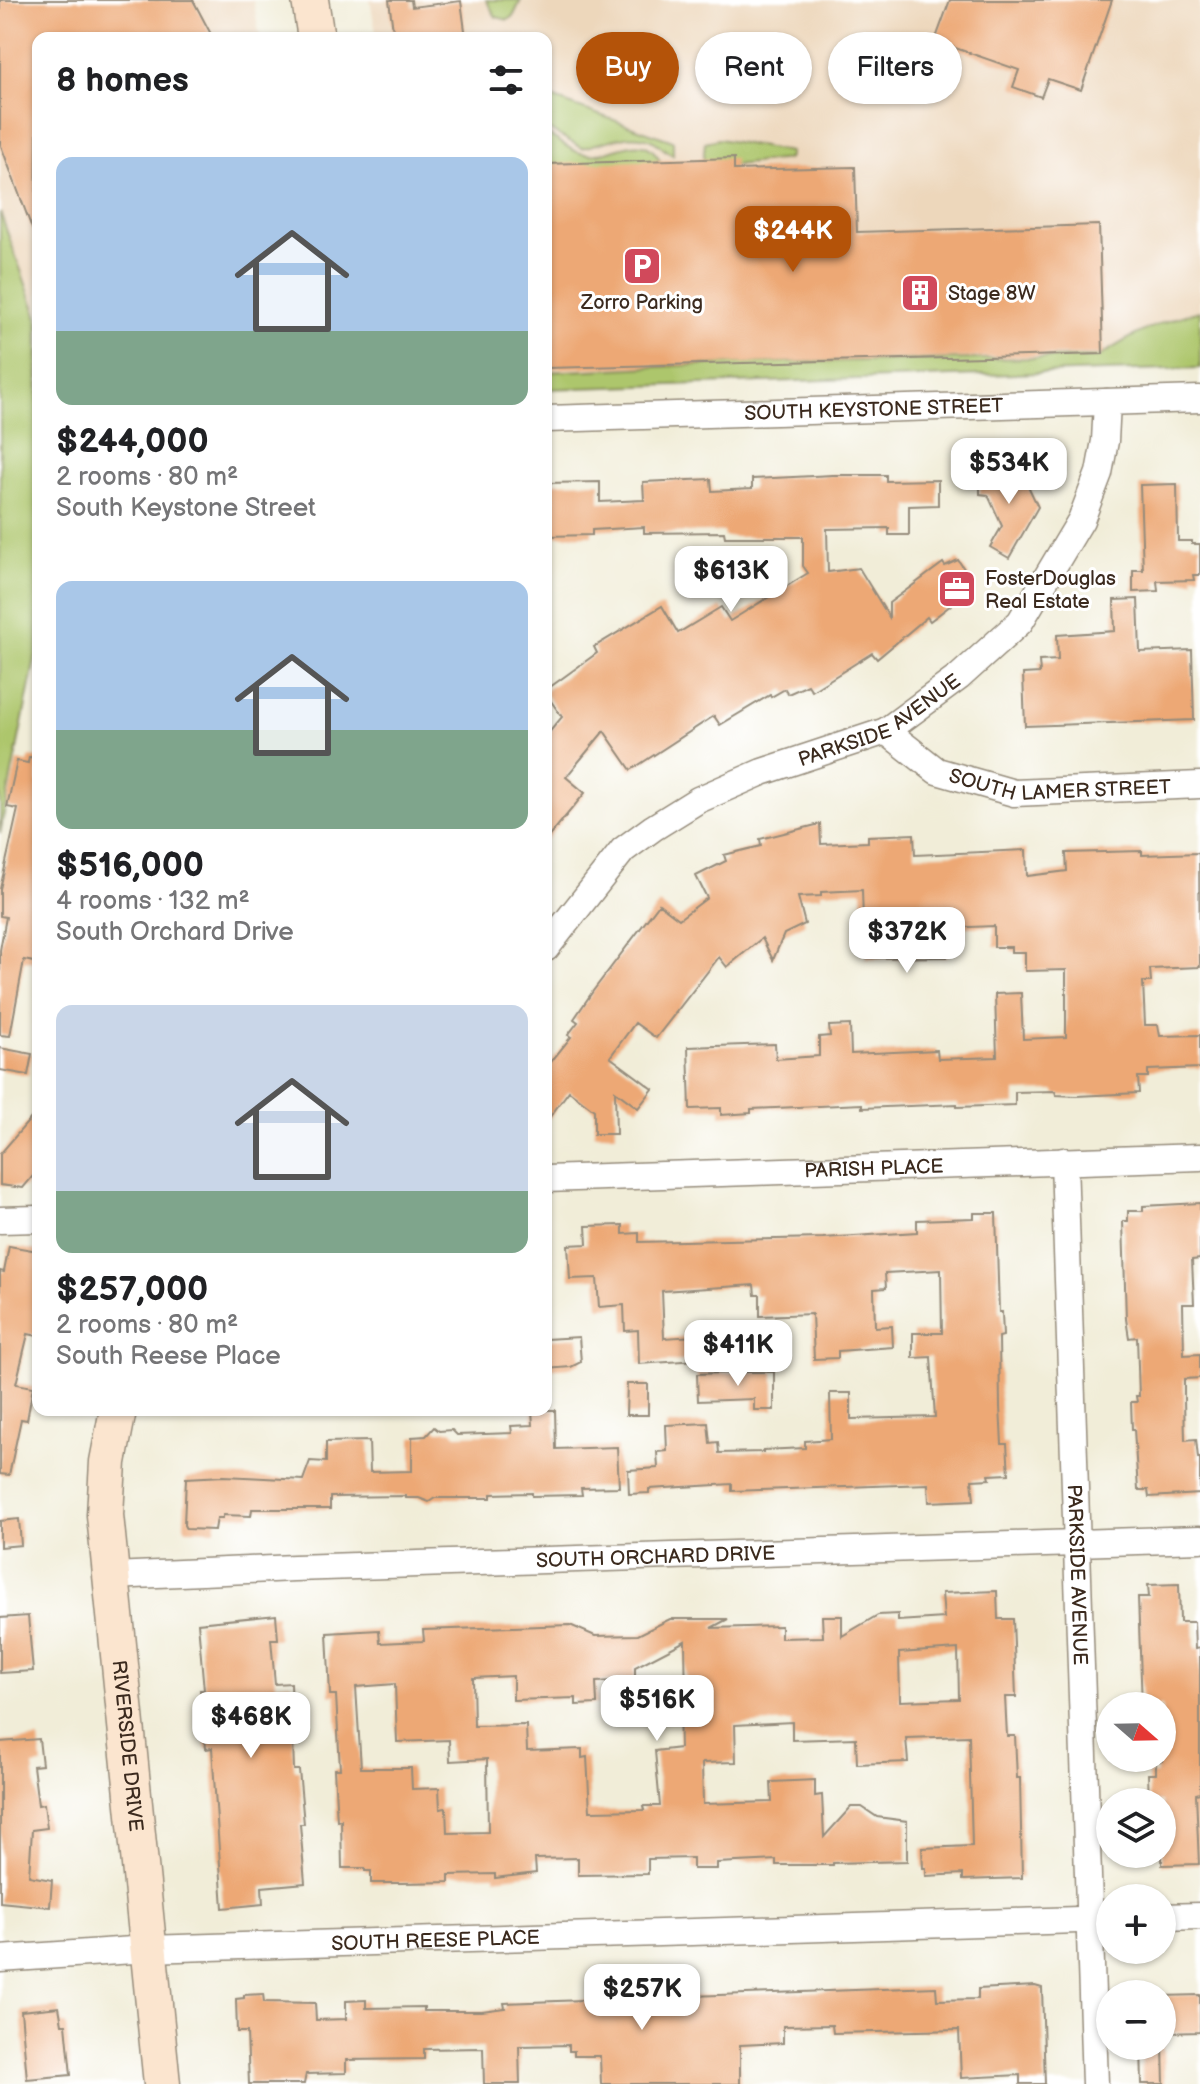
<!DOCTYPE html>
<meta charset="utf-8">
<style>
:root{--surface:#fff;--page:#f2f2f2;--text:#202124;--muted:#757577;--accent:#b45309}
body{margin:0;font-family:"Balsamiq Sans",sans-serif;background:var(--page);color:var(--text);height:100vh;display:flex;flex-direction:column;font-size:30px;white-space:nowrap}
*{box-sizing:border-box;margin:0}
p{font-size:26px;color:var(--muted)}
.icon{flex:none;width:44px;height:44px;fill:none;stroke:currentColor;stroke-width:2;stroke-linecap:round;stroke-linejoin:round}
.map{position:relative;flex:1;overflow:hidden}
.details{position:absolute;left:32px;top:32px;width:520px;height:1384px;display:flex;flex-direction:column;background:var(--surface);border-radius:16px;box-shadow:0 2px 6px #0004}
.details>*{flex:none}
.banner{position:absolute;left:576px;top:32px;width:504px;height:72px;display:flex;gap:16px}
.needle{width:52px;rotate:110deg}
.fabs{position:absolute;left:1096px;top:1692px;display:grid;gap:16px}
.fabs a{display:grid;place-items:center;width:80px;height:80px;border-radius:50%;background:var(--surface);box-shadow:0 2px 6px #0004;font-size:40px}
.price{position:absolute;translate:-50% -68px;padding:0 18px;border-radius:16px;background:#fff;color:#222;font-size:26px;line-height:52px;filter:drop-shadow(0 2px 4px #0008)}
.price::after{content:'';position:absolute;left:50%;top:48px;width:24px;height:18px;margin-left:-12px;background:inherit;clip-path:polygon(0 0,100% 0,50% 100%)}
.price.selected{background:var(--accent);color:#fff}
ul{padding:0;list-style:none}
li{display:grid;align-content:center;gap:16px;height:424px;padding:0 24px}
li span{display:grid;place-items:center;height:248px;border-radius:16px;color:#555}
li>.icon{margin-inline-start:auto}
span .icon{width:144px;height:144px;fill:#fffc;stroke-width:1}
li b{font-size:34px}
h2{display:flex;justify-content:space-between;align-items:center;height:96px;padding:0 24px;font-size:34px}
.tag{padding:0 28px;border-radius:36px;background:var(--surface);box-shadow:0 2px 6px #0004;font-size:28px;line-height:72px}
.tag.selected{background:var(--accent);color:#fff}
.map>svg:first-child{display:block}
.built{fill:#edd7bb}
.green{fill:#adc66c;stroke:#747845;stroke-width:2}
.building{fill:#eda874;fill-rule:evenodd}
.lines{fill:none;stroke-linecap:round;stroke-linejoin:round}
.minor-casing{stroke:#968c7b;stroke-width:29}
.secondary-casing{stroke:#968c7b;stroke-width:39}
.minor{stroke:#fff;stroke-width:26}
.secondary{stroke:#fbe5cf;stroke-width:36}
.labels{text-anchor:middle;stroke-width:6;stroke-linejoin:round;paint-order:stroke}
.poi-label{font-size:20px;fill:#3b2a1e;stroke:#fff;text-anchor:start}
.street-label{font-size:20px;fill:#3b2a1e;stroke:#fff}
</style>
<div class="map">
<svg width="1200" height="2084" viewBox="0 0 1200 2084">
<rect width="100%" height="100%" fill="#fff"/>
<filter id="ink" filterUnits="userSpaceOnUse"><feTurbulence type="fractalNoise" baseFrequency=".0125" numOctaves="2"/><feDisplacementMap in="SourceGraphic" scale="16" xChannelSelector="R" yChannelSelector="G"/><feConvolveMatrix kernelMatrix="1 2 1 2 8 2 1 2 1" color-interpolation-filters="sRGB"/></filter>
<filter id="wash" filterUnits="userSpaceOnUse"><feTurbulence type="fractalNoise" baseFrequency=".006" numOctaves="4" result="noise"/><feDisplacementMap in="SourceGraphic" scale="32" xChannelSelector="R" yChannelSelector="G"/><feGaussianBlur stdDeviation="1.8" result="paint"/><feColorMatrix in="noise" values="0 0 0 0 0 0 0 0 0 0 0 0 0 0 0 0 0 1.4 0 .05"/><feComposite in="paint" operator="in"/></filter>
<g filter="url(#wash)">
<rect width="100%" height="100%" fill="#f1edd8"/>
<g class="built">
<polygon points="0,0 253,0 260,38 38,38 38,318 0,212"/>
<polygon points="370,0 1200,0 1200,368 546,389 546,38 377,38"/>
</g>
<g class="green">
<polygon points="486,0 521,0 514,15 508,20 496,17"/>
<path d="M546 96 673 141V155C666 152 663 148 658 144 636 127 606 143 582 148L546 128Z"/>
<path d="M546 134C560 140 570 152 585 154 612 159 645 123 662 165L546 166Z"/>
<polygon points="719,139 790,152 788,159 735,165 703,164 705,142"/>
<polygon points="0,212 38,318 38,645 0,833"/>
<path d="M1200 311V368L546 389V372L740 363 1099 357C1131 335 1162 320 1200 311Z"/>
</g>
<g id="blocks">
<g class="building">
<polygon points="0,0 193,0 213,38 38,38 36,239 0,143"/>
<polygon points="389,0 411,0 412,7 461,1 466,38 394,38"/>
<polygon points="950,0 1112,0 1081,90 1048,79 1041,97 1013,87 1019,70 935,41"/>
<polygon points="734,158 734,170 855,167 857,232 1099,225 1103,354 546,368 546,164"/>
<polygon points="980,469 1021,471 1038,507 1009,558 990,547 1002,526 988,495 980,494"/>
<polygon points="833,475 886,475 886,481 938,480 938,505 909,506 909,535 889,535 889,528 827,529 828,572 859,568 889,617 889,603 943,563 945,566 958,560 969,576 967,577 969,580 957,589 961,593 949,602 951,605 930,621 927,617 877,659 872,653 812,691 808,685 788,694 785,689 771,697 770,695 720,725 714,716 631,770 604,731 566,777 585,793 546,840 546,736 562,717 546,694 546,690 597,653 594,647 662,606 678,633 721,607 730,621 808,573 803,566 803,537 725,537 724,532 644,533 644,527 592,530 592,535 546,536 546,483 600,482 600,502 644,500 643,482 711,479 712,491 752,489 752,479"/>
<polygon points="1177,484 1178,541 1192,541 1192,544 1200,544 1200,575 1193,575 1194,580 1157,581 1158,591 1133,592 1133,570 1143,570 1140,485"/>
<polygon points="1138,599 1140,652 1192,650 1194,720 1025,726 1023,674 1040,673 1039,661 1058,660 1057,635 1115,631 1114,600"/>
<polygon points="29,757 38,758 38,963 24,960 10,1036 0,1035 0,950 6,917 0,916 0,889 18,809 7,807 17,761 28,763"/>
<polygon points="820,824 821,844 868,842 868,836 914,834 915,855 1026,850 1027,876 1067,871 1066,853 1142,851 1142,855 1199,853 1200,967 1150,969 1151,982 1143,982 1145,1025 1158,1025 1160,1036 1200,1035 1200,1068 1148,1070 1148,1077 1138,1077 1139,1093 1076,1096 1056,1095 1055,1091 1015,1092 1015,1105 957,1107 957,1104 862,1108 862,1104 751,1109 751,1113 721,1115 721,1108 690,1109 688,1047 775,1044 776,1059 819,1056 819,1037 830,1036 829,1026 850,1025 851,1054 937,1050 938,1059 997,1057 995,994 1021,993 1023,1039 1066,1037 1066,970 1025,971 1025,952 1011,952 1011,947 994,947 994,926 945,928 947,957 866,958 867,953 864,953 862,890 821,892 821,896 798,897 805,924 784,934 773,960 762,938 727,967 719,957 656,1038 635,1023 610,1057 653,1089 638,1108 615,1091 616,1134 594,1134 594,1110 569,1091 546,1122 546,1068 571,1037 568,1035 578,1022 574,1019 593,991 659,904 679,919 707,898 696,876 726,861 724,855 761,846 760,839"/>
<polygon points="0,1048 32,1054 28,1075 0,1070"/>
<polygon points="38,1110 38,1170 23,1188 0,1185 0,1154"/>
<polygon points="1200,1203 1200,1259 1192,1260 1194,1304 1183,1304 1184,1355 1200,1354 1200,1378 1184,1379 1184,1399 1185,1440 1196,1439 1198,1458 1200,1458 1200,1494 1149,1497 1148,1490 1138,1490 1134,1429 1132,1429 1131,1402 1137,1402 1136,1396 1139,1396 1137,1337 1129,1338 1126,1319 1123,1221 1128,1221 1128,1211 1143,1211 1143,1206"/>
<polygon points="974,1213 996,1213 999,1312 1002,1312 1003,1336 999,1337 1000,1407 1002,1444 1007,1444 1009,1474 989,1475 990,1479 972,1480 974,1500 929,1502 928,1484 732,1491 732,1484 649,1489 649,1493 629,1494 628,1470 658,1468 657,1452 667,1451 666,1425 708,1423 710,1443 718,1442 719,1453 763,1452 763,1450 805,1448 805,1441 831,1439 830,1393 851,1393 851,1419 935,1417 931,1357 913,1358 913,1333 942,1333 941,1270 885,1273 886,1288 874,1289 875,1327 892,1326 893,1347 838,1351 838,1358 814,1359 812,1314 760,1316 760,1295 755,1295 754,1285 662,1291 664,1338 711,1335 712,1359 639,1364 638,1330 625,1331 624,1305 599,1307 597,1278 570,1279 568,1245 587,1244 586,1226 623,1225 623,1234 639,1233 639,1242 823,1238 917,1232 917,1220 974,1218"/>
<polygon points="9,1246 38,1251 38,1336 28,1334 16,1384 33,1387 27,1420 21,1419 9,1475 0,1474 0,1271 4,1272"/>
<polygon points="579,1337 581,1362 571,1367 546,1369 546,1339"/>
<polygon points="749,1372 774,1372 774,1410 754,1410 754,1399 698,1401 697,1374"/>
<polygon points="627,1384 648,1384 648,1415 626,1415"/>
<polygon points="532,1410 555,1410 556,1449 617,1447 619,1487 581,1488 582,1495 532,1496 532,1493 491,1494 491,1498 435,1498 429,1502 419,1498 406,1498 406,1496 330,1497 330,1509 252,1509 251,1516 223,1515 223,1518 217,1518 215,1530 186,1529 184,1525 186,1478 224,1476 303,1480 310,1461 326,1462 326,1442 369,1441 370,1472 412,1471 412,1437 426,1436 434,1427 439,1431 452,1430 457,1435 512,1433 511,1426 533,1425"/>
<polygon points="19,1519 21,1545 0,1547 0,1521"/>
<polygon points="1179,1584 1180,1622 1194,1622 1195,1649 1200,1648 1200,1793 1196,1794 1199,1864 1162,1865 1162,1802 1149,1802 1148,1774 1156,1774 1156,1761 1162,1761 1162,1706 1142,1706 1138,1597 1149,1597 1148,1585"/>
<path d="M997 1591 998 1619H1013L1016 1697H1005L1007 1736H1015L1017 1778H1020L1022 1878 963 1880V1874L926 1876V1868H923L922 1848 972 1846 969 1736 906 1738 908 1762 857 1764 856 1738 792 1740V1722L735 1725 736 1762 702 1763 703 1804 772 1802 771 1782 815 1780V1796L822 1795 824 1837 851 1807H862L877 1817 907 1821V1861L833 1863V1865H776V1860L717 1863V1869H693V1858L648 1859V1874L578 1875V1858L535 1859 536 1873 495 1878V1874L449 1875V1882L402 1883H371V1871H365V1868H342L341 1820 337 1821 334 1769H340L336 1695H330L327 1633 379 1630 380 1643 424 1641 423 1630 570 1625 595 1636 638 1635 670 1619H728L711 1628 781 1626V1638L823 1637 822 1616H842V1636L878 1615 898 1614V1621L944 1618 942 1593ZM685 1641 686 1705H679L680 1748 655 1751 660 1806H643L644 1810 590 1811 587 1757 582 1758V1749L527 1751 526 1725 474 1726 473 1678 513 1676V1700L576 1698V1705L597 1704 596 1682 635 1680V1667ZM958 1649 959 1699 900 1701 899 1653ZM395 1684 397 1742 449 1740 450 1761 487 1759 488 1832 447 1833 446 1808 440 1809 439 1788 412 1789 411 1768H361L356 1687Z"/>
<polygon points="276,1615 278,1639 271,1639 275,1684 291,1683 294,1770 299,1770 304,1824 300,1824 305,1883 262,1887 263,1904 223,1908 212,1748 206,1749 200,1690 204,1690 198,1623"/>
<polygon points="28,1616 33,1671 0,1673 0,1618"/>
<polygon points="39,1739 42,1765 33,1766 38,1805 44,1804 47,1828 32,1830 29,1876 52,1880 50,1907 0,1902 0,1742"/>
<polygon points="1035,1986 1042,1988 1045,2084 1020,2084 1020,2075 961,2078 959,2030 833,2033 832,2025 783,2026 783,2043 740,2045 740,2084 601,2084 600,2056 574,2056 574,2051 569,2051 569,2045 519,2046 520,2084 484,2084 483,2048 424,2049 424,2059 346,2060 346,2073 306,2074 304,2084 249,2084 247,2032 237,2032 236,1999 244,1998 244,1995 263,1994 264,2002 315,2003 316,2020 346,2019 346,2001 366,2000 366,2008 424,2007 424,2011 482,2011 505,2008 504,2003 936,1987 937,2000 978,1999 978,1989"/>
<polygon points="1200,1995 1200,2032 1162,2033 1162,1996"/>
<polygon points="59,2007 62,2024 66,2024 71,2075 27,2079 21,2011"/>
<polygon points="1141,2046 1163,2046 1164,2084 1142,2084"/>
</g>
</g>
</g>
<g filter="url(#ink)">
<use href="#blocks" fill-opacity="0" stroke="#968c7b" stroke-width="2"/>
<g class="lines">
<defs>
<g id="minor">
<path id="s1" d="M546 419 1200 399"/>
<path id="s2" d="M886 731 937 771 1014 793 1200 785"/>
<path id="s3" d="M546 948 623 850 653 828 698 800 762 772 886 731 959 677 1020 622 1081 520 1099 473 1105 441 1107 402"/>
<path id="s4" d="M1064 1161 1095 2084"/>
<path id="s5" d="M546 1179 1200 1157"/>
<polyline points="0,1220 38,1219"/>
<path id="s6" d="M112 1576 294 1568 1200 1539"/>
<polyline points="1162,1917 1200,1916"/>
<path id="s7" d="M0 1959 148 1949 1110 1919"/>
</g>
<g id="secondary">
<polyline points="310,0 316,38"/>
<path id="s8" d="M118 1410 108 1462 105 1515 162 2084"/>
</g>
</defs>
<use href="#minor" class="minor-casing"/>
<use href="#secondary" class="secondary-casing"/>
<use href="#minor" class="minor"/>
<use href="#secondary" class="secondary"/>
</g>
</g>
<defs>
<symbol id="parking-square" viewBox="-11 -11 22 22"><rect x="-9" y="-9" width="18" height="18" rx="4" fill="#d1495b" stroke="#fff"/><path d="M-3.5-5.5H1a3.5 3.5 0 0 1 0 7H-1V5.5H-3.5ZM-1-3.4V-.6H.8a1.4 1.4 0 0 0 0-2.8Z" fill="#fff"/></symbol>
<symbol id="building-square" viewBox="-11 -11 22 22"><rect x="-9" y="-9" width="18" height="18" rx="4" fill="#d1495b" stroke="#fff"/><path d="M-4-6H4V6H1V3H-1V6H-4ZM-2.5-4.3h1.7v1.8h-1.7ZM.8-4.3h1.7v1.8H.8ZM-2.5-1h1.7V.8h-1.7ZM.8-1h1.7V.8H.8Z" fill="#fff"/></symbol>
<symbol id="office-square" viewBox="-11 -11 22 22"><rect x="-9" y="-9" width="18" height="18" rx="4" fill="#d1495b" stroke="#fff"/><path d="M-6-3h4V-5.5h4V-3h4V5H-6ZM-1-4.5V-3h2v-1.5ZM-6 0V1H6V0Z" fill="#fff"/></symbol>
</defs>
<g fill-rule="evenodd">
<use href="#parking-square" x="620" y="244" width="44" height="44"/>
<use href="#building-square" x="898" y="271" width="44" height="44"/>
<use href="#office-square" x="935" y="567" width="44" height="44"/>
</g>
<g class="labels">
<g class="poi-label">
<text x="948" y="300">Stage 8W</text>
<text x="642" y="309" text-anchor="middle">Zorro Parking</text>
<text x="985" y="585">FosterDouglas<tspan x="985" dy="23">Real Estate</tspan></text>
</g>
<g class="street-label">
<text dy="7" stroke="none"><textPath href="#s1" startOffset="328">SOUTH KEYSTONE STREET</textPath></text>
<text dy="7" stroke="none"><textPath href="#s3" startOffset="414">PARKSIDE AVENUE</textPath></text>
<text dy="7" stroke="none"><textPath href="#s2" startOffset="190">SOUTH LAMER STREET</textPath></text>
<text dy="7" stroke="none"><textPath href="#s5" startOffset="328">PARISH PLACE</textPath></text>
<text dy="7" stroke="none"><textPath href="#s6" startOffset="544">SOUTH ORCHARD DRIVE</textPath></text>
<text dy="7" stroke="none"><textPath href="#s4" startOffset="414">PARKSIDE AVENUE</textPath></text>
<text dy="7" stroke="none"><textPath href="#s8" startOffset="338">RIVERSIDE DRIVE</textPath></text>
<text dy="7" stroke="none"><textPath href="#s7" startOffset="436">SOUTH REESE PLACE</textPath></text>
</g>
</g>
</svg>
<div class="fabs">
<a><svg class="needle" viewBox="-14 -14 28 28"><path d="M0-13l5 13h-10z" fill="#e53935"/><path d="M0 13l5-13h-10z" fill="#757577"/></svg></a>
<a><svg class="icon" aria-label="layers" viewBox="0 0 24 24"><path d="M12 4l9 5-9 5-9-5zM3 14l9 5 9-5"/></svg></a>
<a>+</a>
<a>−</a>
</div>
<b class="price selected" style="left:793px;top:274px">$244K</b>
<b class="price" style="left:1009px;top:506px">$534K</b>
<b class="price" style="left:731px;top:614px">$613K</b>
<b class="price" style="left:907px;top:975px">$372K</b>
<b class="price" style="left:738px;top:1388px">$411K</b>
<b class="price" style="left:657px;top:1743px">$516K</b>
<b class="price" style="left:251px;top:1760px">$468K</b>
<b class="price" style="left:642px;top:2032px">$257K</b>
<div class="banner">
<a class="tag selected">Buy</a>
<a class="tag">Rent</a>
<a class="tag">Filters</a>
</div>
<section class="details">
<h2>8 homes<svg class="icon" aria-label="filters" viewBox="0 0 24 24"><path d="M4 7h16M4 17h16"/><circle cx="9" cy="7" r="2"/><circle cx="15" cy="17" r="2"/></svg></h2>
<ul>
<li><span style="background:linear-gradient(#a9c7e8 70%,#7fa58c 0)"><svg class="icon" aria-label="home" viewBox="0 0 24 24"><path d="M3 11l9-7 9 7M6 9v11h12V9"/></svg></span><div><b>$244,000</b><p>2 rooms · 80 m²</p><p>South Keystone Street</p></div></li>
<li><span style="background:linear-gradient(#a9c7e8 60%,#7fa58c 0)"><svg class="icon" aria-label="home" viewBox="0 0 24 24"><path d="M3 11l9-7 9 7M6 9v11h12V9"/></svg></span><div><b>$516,000</b><p>4 rooms · 132 m²</p><p>South Orchard Drive</p></div></li>
<li><span style="background:linear-gradient(#c9d6e8 75%,#7fa58c 0)"><svg class="icon" aria-label="home" viewBox="0 0 24 24"><path d="M3 11l9-7 9 7M6 9v11h12V9"/></svg></span><div><b>$257,000</b><p>2 rooms · 80 m²</p><p>South Reese Place</p></div></li>
</ul>
</section>
</div>
